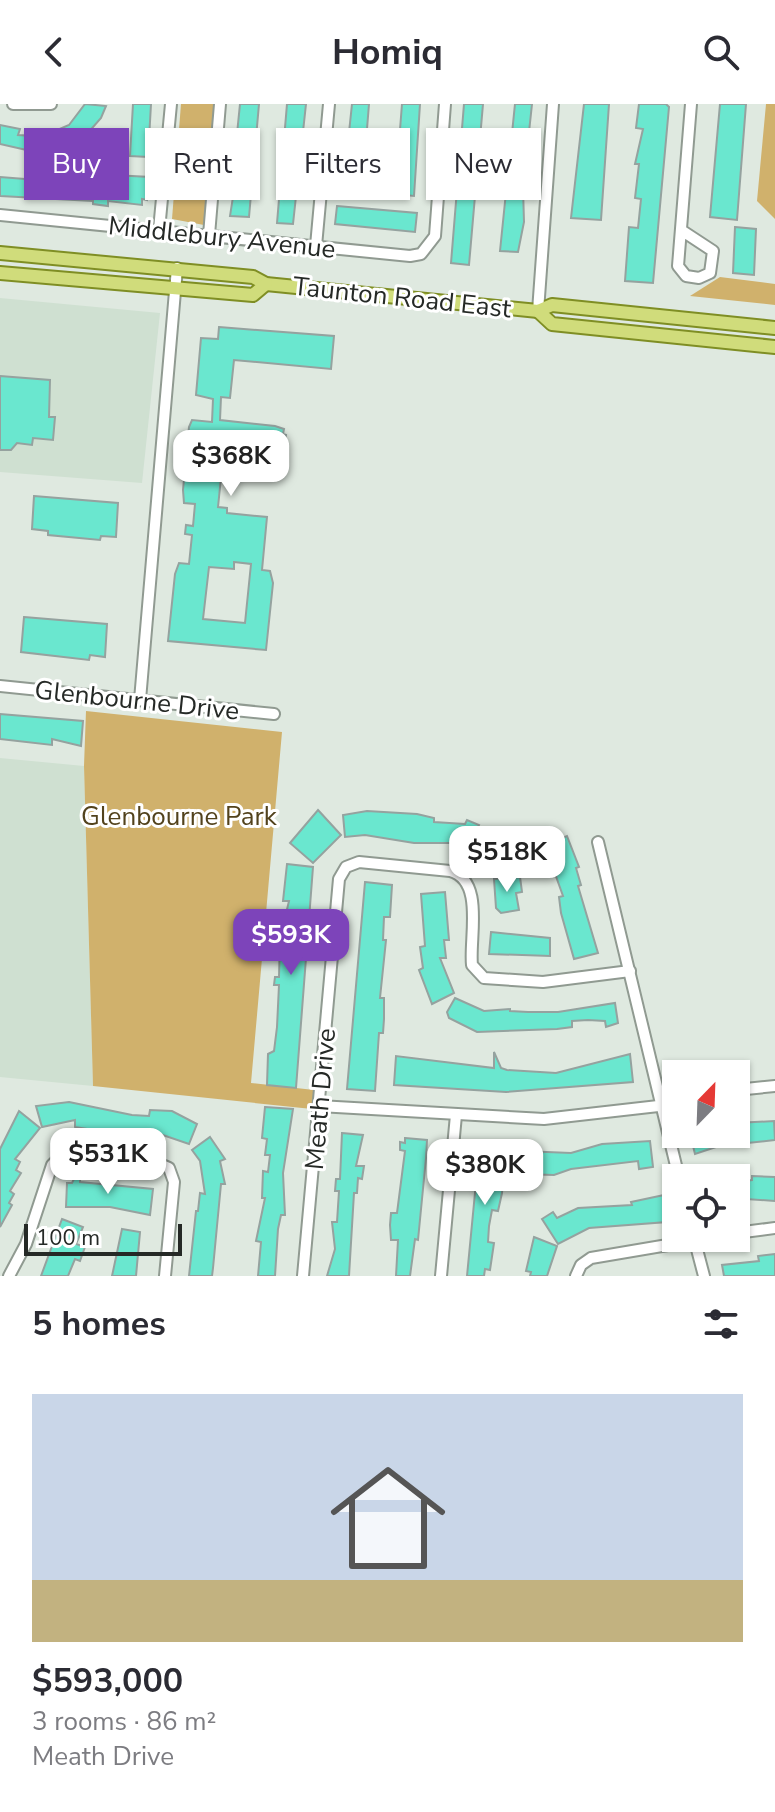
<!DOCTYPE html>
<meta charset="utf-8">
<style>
:root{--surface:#fff;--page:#f7f7f7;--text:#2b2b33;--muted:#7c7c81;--accent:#7d44ba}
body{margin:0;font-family:"Nunito Sans",sans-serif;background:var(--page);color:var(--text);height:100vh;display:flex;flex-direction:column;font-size:30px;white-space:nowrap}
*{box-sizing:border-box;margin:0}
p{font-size:26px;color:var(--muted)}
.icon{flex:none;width:44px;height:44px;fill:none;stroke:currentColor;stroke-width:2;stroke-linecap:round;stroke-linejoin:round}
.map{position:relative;height:1172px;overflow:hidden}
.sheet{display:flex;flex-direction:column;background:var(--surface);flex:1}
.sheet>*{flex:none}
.top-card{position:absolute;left:24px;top:24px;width:728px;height:72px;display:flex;gap:16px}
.needle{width:52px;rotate:23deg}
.tools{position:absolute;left:662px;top:956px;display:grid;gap:16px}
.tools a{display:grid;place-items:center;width:88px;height:88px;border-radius:0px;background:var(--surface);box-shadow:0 2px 6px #0004;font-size:40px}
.scale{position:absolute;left:24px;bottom:20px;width:158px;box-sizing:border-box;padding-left:8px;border:4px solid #252926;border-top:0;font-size:22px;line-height:28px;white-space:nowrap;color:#252926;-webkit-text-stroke:6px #fff;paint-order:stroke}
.price{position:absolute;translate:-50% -68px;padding:0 18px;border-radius:16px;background:#fff;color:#222;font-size:26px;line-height:52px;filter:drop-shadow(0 2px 4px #0008)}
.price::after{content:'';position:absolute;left:50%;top:48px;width:24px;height:18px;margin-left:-12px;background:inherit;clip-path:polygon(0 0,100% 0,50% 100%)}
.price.current{background:var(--accent);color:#fff}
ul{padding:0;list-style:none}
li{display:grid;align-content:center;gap:16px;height:424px;padding:0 32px}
li span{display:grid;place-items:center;height:248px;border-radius:0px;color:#555}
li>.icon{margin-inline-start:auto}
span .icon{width:144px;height:144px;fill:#fffc;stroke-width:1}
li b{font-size:34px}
h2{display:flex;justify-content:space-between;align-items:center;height:96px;padding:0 32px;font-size:34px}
.pill{padding:0 28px;border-radius:0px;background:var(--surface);box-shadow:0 2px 6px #0004;font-size:28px;line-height:72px}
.pill.current{background:var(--accent);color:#fff}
header{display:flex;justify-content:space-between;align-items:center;height:104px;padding:0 32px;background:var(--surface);font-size:36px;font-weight:700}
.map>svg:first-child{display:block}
.built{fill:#cfe0d1}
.green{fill:#d0b16c}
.building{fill:#6ae7cf;stroke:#95a29f;stroke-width:2;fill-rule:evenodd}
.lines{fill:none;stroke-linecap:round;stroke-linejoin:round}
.minor-casing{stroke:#909a91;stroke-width:14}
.major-casing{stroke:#7f8e24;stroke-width:16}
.minor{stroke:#fff;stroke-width:10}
.major{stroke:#d0dc7b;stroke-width:12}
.labels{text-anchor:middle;stroke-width:6;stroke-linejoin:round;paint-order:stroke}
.street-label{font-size:26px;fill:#252926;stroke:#fff}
.park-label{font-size:26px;fill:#52421c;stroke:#fff}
</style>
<header><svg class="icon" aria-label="back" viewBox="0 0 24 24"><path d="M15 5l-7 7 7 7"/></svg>Homiq<svg class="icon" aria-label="search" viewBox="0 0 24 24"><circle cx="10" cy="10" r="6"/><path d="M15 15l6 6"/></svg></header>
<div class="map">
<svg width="775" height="1172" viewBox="0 0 775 1172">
<rect width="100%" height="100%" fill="#dfe9e0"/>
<g class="built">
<polygon points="0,194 160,209 142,379 0,368"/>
<polygon points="0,654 84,662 93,982 0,973"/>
</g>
<g class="green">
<polygon points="181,0 217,0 204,121 172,115"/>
<polygon points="766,0 775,0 775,115 757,97"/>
<polygon points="720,173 775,180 775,201 690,192"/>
<polygon points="86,607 282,628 251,979 314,986 312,1005 93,982 84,662"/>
</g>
<g class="building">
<polygon points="85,0 106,2 101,14 80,38 65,46 44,50 0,40 0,21 20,25 18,31 34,32 34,36 69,21"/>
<polygon points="133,0 151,0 148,53 130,52"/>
<polygon points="240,0 259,0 249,113 230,112 238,61 234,60"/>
<polygon points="287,0 306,0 293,120 277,119"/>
<polygon points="352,0 369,0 362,87 343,86"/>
<polygon points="402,0 420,0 414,92 395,90"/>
<polygon points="464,0 483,0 469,161 451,159"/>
<polygon points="515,0 532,0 523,84 524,118 518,148 500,147"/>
<polygon points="584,0 609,0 601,116 571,114"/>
<polygon points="639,0 666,0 669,3 653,179 625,177 629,123 638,124 641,95 635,94 639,60 635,60 643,25 636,24"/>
<polygon points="720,0 746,0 737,116 710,113"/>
<polygon points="113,71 150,73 147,96 142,95 142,101 108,97 108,102 93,100 93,97 0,92 0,73 113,82"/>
<polygon points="337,102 417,109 415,128 335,120"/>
<polygon points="735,123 756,125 754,171 733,169"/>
<path d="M219 223 334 232 331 265 234 256 230 294 221 293 220 316 275 322 284 325 283 330 286 331 282 357 223 354 218 403 227 404V409L267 413 262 466 270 467 273 479 266 546 168 537 175 470 179 459 189 460 192 431 185 430 186 421 193 422 195 400 184 399 183 386 189 323 192 316 212 318 213 295 196 291 201 234 218 235ZM234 458 251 460 245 519 203 515 209 463 234 465Z"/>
<polygon points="0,272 50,276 49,313 55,313 53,336 33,334 32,341 17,339 11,346 0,346"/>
<polygon points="34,392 118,399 116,433 101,432 100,436 48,431 48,427 32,425"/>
<polygon points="24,513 107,520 105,553 90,551 89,556 21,548"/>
<polygon points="0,610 83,617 81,642 52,635 52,641 0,635"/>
<polygon points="318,706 341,731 313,759 290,739"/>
<polygon points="367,707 417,710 434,714 434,718 465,720 467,716 479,721 469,745 454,739 414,739 365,731 345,733 343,711"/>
<polygon points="494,728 517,758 493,772 476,748"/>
<polygon points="567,732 579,763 576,764 581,781 578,782 598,849 574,855 561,809 559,793 563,792 549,753 545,755 542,747 546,746 544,741"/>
<polygon points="287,760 313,763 296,984 267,981 268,950 274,947 277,923 279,881 274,881 275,873 279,873 280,835 289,797 283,797"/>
<polygon points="520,773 522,788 516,789 519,806 501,809 496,804 494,775"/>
<polygon points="365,778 392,781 390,813 384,813 383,836 386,836 380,894 384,894 384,915 383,929 379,929 375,987 347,985"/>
<polygon points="445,788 449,836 444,836 446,854 440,854 454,889 432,900 419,866 423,864 420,843 425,842 421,790"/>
<polygon points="491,828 550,834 550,852 489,850"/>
<polygon points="455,894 484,907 510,905 510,907 528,908 558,908 615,899 618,919 606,923 605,917 588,916 572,917 572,923 557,925 477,928 449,914 447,908"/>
<polygon points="494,948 501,964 507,966 556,969 630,950 633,978 506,988 394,981 396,952 494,964"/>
<polygon points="69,998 132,1011 149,1012 150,1006 172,1007 197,1020 189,1040 154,1028 112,1029 75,1023 75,1016 42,1023 36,1002"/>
<polygon points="265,1003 293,1005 283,1069 285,1111 281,1111 278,1125 275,1172 258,1172 261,1138 256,1137 265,1094 262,1094 263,1067 268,1068 270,1051 265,1051 267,1035 262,1034"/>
<polygon points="19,1007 40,1024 15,1055 20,1058 16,1066 21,1069 10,1087 14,1090 9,1099 12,1101 0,1123 0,1045"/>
<polygon points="774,1017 775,1036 719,1042 695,1050 690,1030 736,1030 736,1019"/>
<polygon points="342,1029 363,1031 356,1062 364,1062 362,1075 358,1074 357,1089 354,1089 349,1172 327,1172 335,1145 332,1118 337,1118 339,1087 335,1087 336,1075 340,1075"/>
<polygon points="210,1033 225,1055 220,1057 225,1080 221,1080 213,1164 212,1172 189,1172 196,1107 198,1107 200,1089 205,1090 200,1057 192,1046"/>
<polygon points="405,1034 427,1036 426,1054 418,1136 415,1135 410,1172 396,1172 398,1136 391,1136 390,1121 391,1109 397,1109 405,1047 400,1046 400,1038 405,1039"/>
<polygon points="480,1037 506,1040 504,1053 499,1053 497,1075 503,1075 502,1089 498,1107 492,1106 489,1122 488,1138 494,1139 490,1166 485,1165 484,1172 467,1172"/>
<polygon points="650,1037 653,1063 639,1065 638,1057 571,1065 554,1071 522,1070 523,1047 571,1049 602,1040"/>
<polygon points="81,1061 80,1078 153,1085 150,1111 110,1103 66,1103 67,1079 72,1079"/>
<polygon points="752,1072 775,1073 775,1097 746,1095 747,1101 736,1102 736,1078 752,1076"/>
<polygon points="664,1091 667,1118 589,1124 558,1140 542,1115 553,1108 557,1114 578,1104 632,1101 631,1098"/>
<polygon points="62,1115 83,1123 76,1140 85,1143 80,1157 75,1155 68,1172 41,1172"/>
<polygon points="122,1125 140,1128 136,1172 112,1172"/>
<polygon points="534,1133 557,1142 547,1172 530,1172 531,1168 526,1167"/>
<polygon points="775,1150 775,1172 724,1172 722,1161 759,1157 758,1152"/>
</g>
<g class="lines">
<defs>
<g id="minor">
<polyline points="13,0 51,0"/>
<polyline points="0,111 410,152 421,150 435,132 445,0"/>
<polyline points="159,126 171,0"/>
<polyline points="681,126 713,147 710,169 699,174 686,172 678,162 691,0"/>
<polyline points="209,131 220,0"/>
<polyline points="316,142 329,0"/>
<polyline points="538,207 553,0"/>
<polyline points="0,582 274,610"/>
<polyline points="140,596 177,164"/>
<polyline points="598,738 679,1074"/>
<polyline points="736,986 775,982"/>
<polyline points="319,1002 544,1015 676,1000"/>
<polyline points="736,1129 775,1124"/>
<polyline points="694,1134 704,1172"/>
<polyline points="9,1172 26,1140 52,1061 63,1050 73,1049 153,1057 169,1064 174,1078 165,1172"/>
<path d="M303 1172 339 775 346 763 359 758 450 767C485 776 469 834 472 861L484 874 543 878 630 867"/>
<polyline points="441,1172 456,1011"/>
<polyline points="576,1172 581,1161 591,1154 709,1134"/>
</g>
<g id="major">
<polyline points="0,149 253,173 266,180 538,207 552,201 775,224"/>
<polyline points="0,169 253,191 266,180"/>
<polyline points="538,207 552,220 775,243"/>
</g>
</defs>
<use href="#minor" class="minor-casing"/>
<use href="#major" class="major-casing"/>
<use href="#minor" class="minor"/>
<use href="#major" class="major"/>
</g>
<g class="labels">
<g class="street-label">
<text transform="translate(222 133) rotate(6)" y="9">Middlebury Avenue</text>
<text transform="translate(402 193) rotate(6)" y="9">Taunton Road East</text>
<text transform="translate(137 596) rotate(6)" y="9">Glenbourne Drive</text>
<text transform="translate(320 995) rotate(-85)" y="9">Meath Drive</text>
</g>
<g class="park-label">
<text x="179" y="721">Glenbourne Park</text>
</g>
</g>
</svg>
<div class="tools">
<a><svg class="needle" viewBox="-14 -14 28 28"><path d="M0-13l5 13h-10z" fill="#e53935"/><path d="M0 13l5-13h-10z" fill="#7c7c81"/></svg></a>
<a><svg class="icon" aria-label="locate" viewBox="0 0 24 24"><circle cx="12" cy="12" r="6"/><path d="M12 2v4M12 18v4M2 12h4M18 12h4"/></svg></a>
</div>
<div class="scale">100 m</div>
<b class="price" style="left:231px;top:394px">$368K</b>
<b class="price" style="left:507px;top:790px">$518K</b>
<b class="price current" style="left:291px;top:873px">$593K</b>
<b class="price" style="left:108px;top:1092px">$531K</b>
<b class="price" style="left:485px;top:1103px">$380K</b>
<div class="top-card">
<a class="pill current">Buy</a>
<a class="pill">Rent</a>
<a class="pill">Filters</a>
<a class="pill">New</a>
</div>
</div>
<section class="sheet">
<h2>5 homes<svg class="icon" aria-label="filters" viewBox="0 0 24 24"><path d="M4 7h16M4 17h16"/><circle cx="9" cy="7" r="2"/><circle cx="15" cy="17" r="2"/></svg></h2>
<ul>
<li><span style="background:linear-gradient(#c9d6e8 75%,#c2b280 0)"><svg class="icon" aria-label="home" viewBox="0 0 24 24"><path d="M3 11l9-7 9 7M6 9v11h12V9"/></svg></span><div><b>$593,000</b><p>3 rooms · 86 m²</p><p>Meath Drive</p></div></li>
</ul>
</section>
